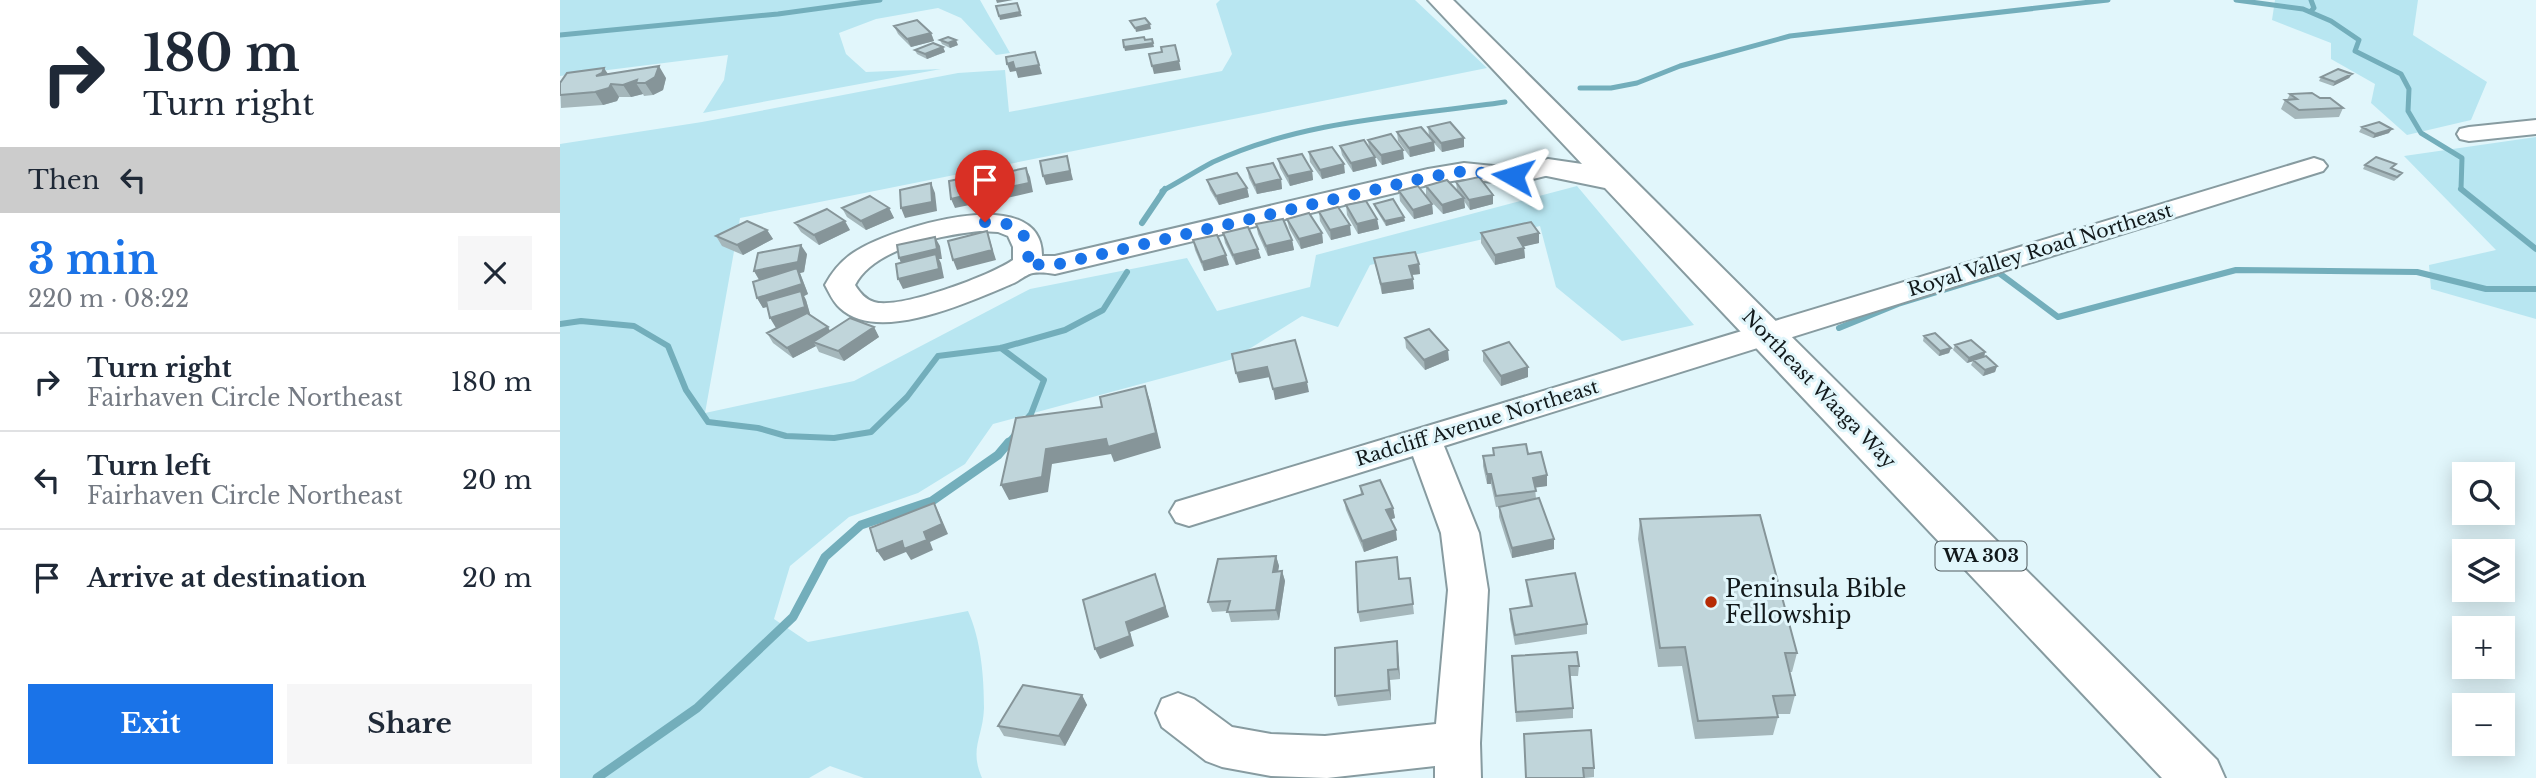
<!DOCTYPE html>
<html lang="en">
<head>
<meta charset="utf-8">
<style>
  body { margin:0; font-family:"Libre Baskerville",serif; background:#f6f6f7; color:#1f2937; height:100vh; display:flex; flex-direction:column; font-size:26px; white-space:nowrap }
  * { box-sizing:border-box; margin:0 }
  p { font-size:23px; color:#747a83 }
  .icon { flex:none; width:38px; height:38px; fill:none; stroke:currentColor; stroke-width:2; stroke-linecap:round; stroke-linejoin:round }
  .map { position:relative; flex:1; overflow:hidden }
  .sheet { display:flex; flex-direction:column; background:#fff; width:560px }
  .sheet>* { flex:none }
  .guide { background:#fff; color:#1f2937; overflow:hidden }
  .tools { position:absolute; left:1892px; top:462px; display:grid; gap:14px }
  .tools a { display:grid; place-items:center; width:63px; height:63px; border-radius:0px; background:#fff; box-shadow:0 4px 18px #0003; font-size:35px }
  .pin { position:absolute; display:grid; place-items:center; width:60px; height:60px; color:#fff; margin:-72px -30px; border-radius:50% 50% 50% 0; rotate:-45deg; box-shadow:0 0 7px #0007 }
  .pin .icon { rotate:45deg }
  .me { position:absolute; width:77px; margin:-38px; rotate:276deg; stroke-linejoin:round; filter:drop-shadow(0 0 5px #0008) }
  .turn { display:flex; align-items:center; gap:24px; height:147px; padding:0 28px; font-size:32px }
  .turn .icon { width:91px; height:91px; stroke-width:2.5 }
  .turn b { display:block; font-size:49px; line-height:60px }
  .then { display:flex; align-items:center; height:66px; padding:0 28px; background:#0003; gap:14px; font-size:26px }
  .round { display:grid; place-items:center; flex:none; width:74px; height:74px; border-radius:0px; background:#f6f6f7 }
  .head { display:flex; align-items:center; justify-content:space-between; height:119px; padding:0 28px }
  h1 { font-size:42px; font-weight:700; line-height:52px; color:#1a73e8 }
  .cta { display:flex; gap:14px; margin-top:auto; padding:14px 28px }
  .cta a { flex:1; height:80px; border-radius:0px; background:#1a73e8; color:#fff; font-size:28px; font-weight:700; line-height:80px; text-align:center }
  .cta a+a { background:#f6f6f7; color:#1f2937 }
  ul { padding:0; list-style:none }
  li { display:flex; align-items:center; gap:21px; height:98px; padding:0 28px; border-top:2px solid #e0e1e3 }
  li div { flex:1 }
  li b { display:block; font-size:26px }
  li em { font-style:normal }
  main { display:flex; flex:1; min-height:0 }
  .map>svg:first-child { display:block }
</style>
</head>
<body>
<main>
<section class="sheet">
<div class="guide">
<div class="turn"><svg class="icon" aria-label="right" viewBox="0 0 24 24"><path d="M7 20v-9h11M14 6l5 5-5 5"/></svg><div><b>180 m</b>Turn right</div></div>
<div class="then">Then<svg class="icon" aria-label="left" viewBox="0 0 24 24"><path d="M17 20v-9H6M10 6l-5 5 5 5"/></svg></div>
</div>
<div class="head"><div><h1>3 min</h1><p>220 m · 08:22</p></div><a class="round"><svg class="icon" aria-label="close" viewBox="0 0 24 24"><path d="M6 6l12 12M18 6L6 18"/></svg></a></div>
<ul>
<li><svg class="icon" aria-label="right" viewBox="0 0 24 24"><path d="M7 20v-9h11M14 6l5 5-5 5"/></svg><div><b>Turn right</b><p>Fairhaven Circle Northeast</p></div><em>180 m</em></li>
<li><svg class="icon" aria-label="left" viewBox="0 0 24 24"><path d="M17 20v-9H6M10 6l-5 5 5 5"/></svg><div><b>Turn left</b><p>Fairhaven Circle Northeast</p></div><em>20 m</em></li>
<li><svg class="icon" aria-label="arrive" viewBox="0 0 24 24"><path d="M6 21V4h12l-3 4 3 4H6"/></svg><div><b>Arrive at destination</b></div><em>20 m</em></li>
</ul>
<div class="cta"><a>Exit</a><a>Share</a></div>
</section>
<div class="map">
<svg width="1976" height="778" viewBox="0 0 1976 778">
  <rect width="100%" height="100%" fill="#e1f6fb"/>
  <path fill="#b8e6f1" d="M0,0H420L450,53L436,55L401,18L378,8L316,19L279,33L286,54L306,72L381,69L143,113L164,80L168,55L0,76Z
    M660,0H855L927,68L180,218L145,413L294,381L470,289L627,258L657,311L750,287L756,255L1017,186L1134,325L1062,341L996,287L980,226L810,265L778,327L742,316L673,359L433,424L405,464L358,493L289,517L230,566L214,619L248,642L408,611C421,640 424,677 424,708C423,738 409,748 422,778H304L270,766L249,778H0V144L142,122L398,73L445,70L449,112L662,71L672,54L656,4Z
    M1715,0H1858L1853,35L1927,82L1911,120L1847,135L1811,103L1815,84L1771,59V43L1712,20Z
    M1976,137V319L1871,289L1869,265L1936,250L1844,156Z"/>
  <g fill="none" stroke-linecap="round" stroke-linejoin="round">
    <path stroke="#73aebb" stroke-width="5" d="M1676,0L1743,9L1771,21L1799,40L1795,51L1841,74L1849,89L1848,111L1861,133L1902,158L1901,189L1904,191
      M1751,0L1754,8L1751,11
      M0,35L218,14L320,0
      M1020,88H1051L1077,83L1120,66L1230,36L1548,0
      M602,191C619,182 636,171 653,162C743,120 848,116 945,102"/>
    <path stroke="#73aebb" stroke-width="6" d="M1901,189L1976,249
      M582,223L605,189
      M0,324L21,321L74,326L108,346L126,390L148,422L198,428L226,436L274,438L311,432L347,397L378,356L441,348L505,330L543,310L567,272
      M1279,328L1338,304L1439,273L1498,317L1676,270L1857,272L1926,289H1976
      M441,348L484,380L471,414L464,422
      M447,444L457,432"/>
    <path stroke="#73aebb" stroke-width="9" d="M37,778L137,708L233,617L265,557L301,525L372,501L438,455L449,442"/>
    <g stroke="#879ba0" stroke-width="4">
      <path id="minor" d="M1976,120V134L1909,141L1900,139L1897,134L1900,129L1909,127Z
        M1754,158L1763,161L1767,166L1763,171L884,446L919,533L928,590L920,743L921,778H875V766L767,778L711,776L662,767L646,761L602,727L596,713L602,699L618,693L634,699L672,727L711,734L765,736L876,724L888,590L881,533L853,456L629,526L616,522L610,512L616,502Z
        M988,160L997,163L1001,168L997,173L953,184L904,179L868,185L495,274C489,273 480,272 473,273C467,274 460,280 454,283C413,300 319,345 280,308C273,302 269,292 265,285C272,272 281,261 293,253C327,229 483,179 482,256H495L868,169L904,163L953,168ZM420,231L438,232L448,236L453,247V260C432,275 339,310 314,302C305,299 300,293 295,285C314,248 382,235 420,231Z"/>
    </g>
    <g stroke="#879ba0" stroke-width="4">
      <path id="highway" d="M868,0H893L1657,760L1665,778H1602L1045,188L977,174L973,168L977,162L988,159L1022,164Z"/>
    </g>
    <use href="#minor" fill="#fff" fill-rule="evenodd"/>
    <use href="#highway" fill="#fff" fill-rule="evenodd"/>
  </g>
  <path fill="#a5b7bb" d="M334,26L371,33L374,41L351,47L338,34Z
    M380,40L398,45L390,48L382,44Z
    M383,47L385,52L367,59L357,54L355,50Z
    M48,74L106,78L103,90L93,95L84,96L83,94L71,97H59L57,101L43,105L1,108L0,83Z
    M1792,74L1789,78L1773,86L1759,81L1761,77Z
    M1730,94L1760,98L1783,108L1779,117L1735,119L1721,109L1725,100H1727Z
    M868,127L904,138V147L882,152L874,143L875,151L850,157L838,141L837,132L869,136Z
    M1802,127L1829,133L1813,138L1799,132Z
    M808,140L844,159L822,165L812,152L817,166L793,172L782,155L780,146L809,148Z
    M749,152L785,173L762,179L750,162Z
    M718,159L752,171L753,180L730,186L720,168Z
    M1805,165L1833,169L1842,173L1839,177L1834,181L1803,169Z
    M687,168L721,179L722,189L697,194L689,178Z
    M647,180L687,188L689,197L659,205L650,190Z
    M896,182L933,204L910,210L904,201L905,208L883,214L866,196V186L897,190Z
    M839,191L872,204L873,214L854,219L840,201Z
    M814,204L845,221L826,226L815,208Z
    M786,205L817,219L819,229L798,234L787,215Z
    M282,208H329L334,218L306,230L287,217Z
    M759,212L791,235L771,240L760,221Z
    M727,219L762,233L763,243L741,249L729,228Z
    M235,223L290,230L259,245L241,232Z
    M696,224L732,240L734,250L708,256L698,234Z
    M207,230L213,239L183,255L162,246L156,236Z
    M663,233L701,258L676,265L665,243Z
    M921,233H979V243L963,246L964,248L965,258L935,265L921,243Z
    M633,240L669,265L644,271L635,250Z
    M247,254L244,272L240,273L248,294L244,296L246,300L250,315L268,327L270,331L314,327L319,337L284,361L259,352L256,346L233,358L213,343L207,333L217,328L207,307L203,308L197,298L199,280L194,271Z
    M814,258L859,264L860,274L852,275L854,289L822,294Z
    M1364,336L1391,348L1389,353L1379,356L1363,341Z
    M845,338L889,360L865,370L846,348Z
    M1395,345L1425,352L1424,357L1437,366L1435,372L1423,376L1411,365L1413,361L1407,363L1393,350Z
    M923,351L968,377L941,386L923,361Z
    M933,448L968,454L987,475V486L975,487L976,499L994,549L952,558L939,517V507L944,506L936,507L931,484H927L923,466V456L933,455Z
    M800,486L833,508L835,518L831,519L837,540L804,552L786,510L784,500L801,495Z
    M1080,519L1237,653L1232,672H1229L1235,695L1230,714H1218V717L1213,735L1135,739L1122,666L1098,667L1078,539Z
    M716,556L719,566L718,571H722L725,581L719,620L671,622L668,611L652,612L648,602Z
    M850,578L854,614L800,622L798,612Z
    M966,580L1027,624V634L955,645L950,619V609L970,607L967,590Z
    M838,651L840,679L830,680L831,700L778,706L775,696Z
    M952,656L1019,666L1018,676H1010L1013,708V718L956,722Z
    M522,695L527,705L505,746L444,736L438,726Z
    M964,734L1034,768V777L1024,778Z"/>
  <path fill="#869599" d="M436,0H453L437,3Z
    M460,12L462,16L440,20L439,16Z
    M590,24L591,29L576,32L575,28Z
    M371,33L374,41L351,47L347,39Z
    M396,40L398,45L390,48L388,43Z
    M593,43L594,47L565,51L564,47Z
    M383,47L385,52L367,59L365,54Z
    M475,52L482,74L458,78L456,71L450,72L447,64Z
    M619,61L621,70L594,74L592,66Z
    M99,66L106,78L103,90L93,95L85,83Z
    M44,68L52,80L36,76Z
    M1792,74L1789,78L1773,86L1775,82Z
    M77,80L76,83L83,94L71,97L63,85Z
    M51,84L59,97L57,101L43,105L35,92Z
    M1832,129L1829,133L1813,138L1815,134Z
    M904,138V147L882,152L881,143Z
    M874,142L875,151L850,157L849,148Z
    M843,150L844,159L822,165L821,155Z
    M507,156L513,180L486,185L483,176Z
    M815,157L817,166L793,172L791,163Z
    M784,164L785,173L762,179L760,170Z
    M466,168L470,177L473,192L438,200L435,190Z
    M752,171L753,180L730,186L728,176Z
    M418,175L422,184L424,202L395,208L391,199Z
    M721,179L722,189L697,194L695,185Z
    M371,183L375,193L377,211L345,218L341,208Z
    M687,188L689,197L659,205L656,196Z
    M933,195V204L910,210L909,200Z
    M904,198L905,208L883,214L882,205Z
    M872,204L873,214L854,219L853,210Z
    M329,208L334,218L306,230L301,221Z
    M844,217L845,221L826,226L825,221Z
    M817,219L819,229L798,234L797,224Z
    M285,221L290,230L259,245L254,235Z
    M790,225L791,235L771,240L770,230Z
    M207,230L213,239L183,255L177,245Z
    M427,231L436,260L397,270L393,260Z
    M762,233L763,243L741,249L739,239Z
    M979,233V243L958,248V238Z
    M375,237L380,246L382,259H379L381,263L384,278L343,289L338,279L343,268L339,258Z
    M732,240L734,250L708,256L706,246Z
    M241,245L247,254L244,272L240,273L248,294L244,296L246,300L251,317L216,328L210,318L242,296L203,308L197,298L200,281L194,271Z
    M964,248L965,258L935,265V255Z
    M698,249L701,258L676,265L673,255Z
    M666,255L669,265L644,271L642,262Z
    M859,264L860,274L850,275L849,266Z
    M853,279L854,289L822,294L821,284Z
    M268,327L273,337L253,342L256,346L233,358L227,348Z
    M314,327L319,337L284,361L278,351Z
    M1391,348L1389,353L1379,356L1380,351Z
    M888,350L889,360L865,370L864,360Z
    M1425,352L1424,358L1407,363L1409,358Z
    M1437,366L1435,372L1423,376L1425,370Z
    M707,367L710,377L679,383L676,373Z
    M968,367V377L941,386V376Z
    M747,382L749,392L715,400L713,389Z
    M585,386L590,401L601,448L554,462L551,454L492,464L488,492L449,500L441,485L486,449Z
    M927,474H931V484H927Z
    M987,475V486L973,488V478Z
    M374,503L379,513L388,534L370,542L373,550L351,560L346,552L324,561L317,551L364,532Z
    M833,508L835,518L828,520L826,510Z
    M836,530L837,540L804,552L802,541Z
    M994,539V549L952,558V548Z
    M716,556L719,566L716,582L713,572Z
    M722,571L725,581L719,620L716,610Z
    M595,574L609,617L570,632L574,646L540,659L535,649L566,622Z
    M837,641L838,651L840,679L838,669Z
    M828,670L830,680L831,700L829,690Z
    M522,695L527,705L505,746L499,736Z"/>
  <path fill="#c0d5da" stroke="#869599" stroke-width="2" d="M457,3L460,12L439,16L436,6Z
    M585,18L590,24L575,28L570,21Z
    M357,20L371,33L347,39L334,26Z
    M388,37L396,40L388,43L380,40Z
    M584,37L585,40L592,39L593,43L564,47L563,40Z
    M373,43L383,47L365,54L355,50Z
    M615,45L619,61L592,66L589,54L602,52L601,47Z
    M475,52L479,65L455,69L453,62L447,64L446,57Z
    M99,66L95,77L85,83H76L77,80L63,85L51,84L49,88L35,92L0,95V83L7,73L44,68L42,73L36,76Z
    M1778,69L1792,74L1775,82L1761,77Z
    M1752,93L1760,98H1770L1783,108L1739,110L1725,100L1737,99L1730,94Z
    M890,122L904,138L881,143L868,127Z
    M1819,122L1832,129L1815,134L1802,127Z
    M861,127L874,142L849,148L837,132Z
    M831,134L843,150L821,155L808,140Z
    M804,140L815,157L791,163L780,146Z
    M772,147L784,164L760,170L749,152Z
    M742,154L752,171L728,176L718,159Z
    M507,156L510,171L483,176L480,161Z
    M1816,157L1836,164L1831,168L1842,173L1837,177L1805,165Z
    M713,163L721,179L695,185L687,168Z
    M466,168L469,183L435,190L432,175Z
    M677,173L687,188L656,196L647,180Z
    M418,175L420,192L391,199L389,181Z
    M919,177L933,195L909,200L896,182Z
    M887,180L904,198L882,205L866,186Z
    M371,183L372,202L341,208L340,190Z
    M858,186L872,204L853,210L839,191Z
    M310,196L329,208L301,221L282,208Z
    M833,199L844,217L825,221L814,204Z
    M806,201L817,219L797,224L786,205Z
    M778,207L790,225L770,230L759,212Z
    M267,209L285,221L254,235L235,223Z
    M749,213L762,233L739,239L727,219Z
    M723,219L732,240L706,246L696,224Z
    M187,221L207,230L177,245L156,236Z
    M971,222L979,233L958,238L964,248L935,255L921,233Z
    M688,227L698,249L673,255L663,233Z
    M427,231L432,250L393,260L388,241Z
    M657,235L666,255L642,262L633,240Z
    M375,237L377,249L339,258L337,245Z
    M241,245L238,262L194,271L198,253Z
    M855,252L859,264L849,266L853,279L821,284L814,258Z
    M376,254L379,269L338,279L336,264Z
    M237,268L242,284L197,298L193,282Z
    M241,291L245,307L210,318L206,301Z
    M247,313L268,327L227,348L207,333Z
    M290,318L314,327L278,351L253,342Z
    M869,329L888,350L864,360L845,338Z
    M1375,333L1391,348L1380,351L1364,336Z
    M735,340L747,382L713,389L707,367L676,373L672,354Z
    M1411,340L1425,352L1409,358L1395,345Z
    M949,342L968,367L941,376L923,351Z
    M1426,356L1437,366L1425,370L1413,360Z
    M585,386L596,433L548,447L546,439L486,449L482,477L441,485L456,418L542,407L540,397Z
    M966,444L968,454L981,452L987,475L973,478L976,491L936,496L931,474H927L923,456L934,455L933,448Z
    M820,480L833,508L826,510L836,530L802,541L784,500L803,494L800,486Z
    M979,498L994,539L952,548L939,507Z
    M374,503L382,524L364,532L367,540L344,549L342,541L317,551L310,528Z
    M1200,515L1237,653H1225L1235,695L1213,696L1218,717L1138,721L1125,647L1100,648L1080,519Z
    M716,556L713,572L722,571L716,610L667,612L670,601L648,602L658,559Z
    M837,557L839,579L850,578L853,604L798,612L796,562Z
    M1015,573L1027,624L955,635L950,609L972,606L966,580Z
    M595,574L605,607L566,622L570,636L535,649L523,600Z
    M837,641L838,669L828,670L829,690L775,696V648Z
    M1017,652L1019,666H1009L1013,708L956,712L952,656Z
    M463,685L522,695L499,736L438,726Z
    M1031,730L1034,768H1023L1024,778H966L964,734Z"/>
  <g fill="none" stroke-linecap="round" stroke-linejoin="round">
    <path stroke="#1a73e8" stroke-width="12" stroke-dasharray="0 21.6" d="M425,222C447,222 464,225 468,248C469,255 469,258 465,264L495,265L868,177L904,171L953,176"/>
  </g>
  <circle fill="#b62b05" stroke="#e1f6fb" stroke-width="2.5" cx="1151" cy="602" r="7"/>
  <g text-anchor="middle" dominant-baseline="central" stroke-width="6" stroke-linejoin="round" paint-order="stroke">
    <rect fill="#e1f6fb" stroke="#505b5e" stroke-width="2" x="1375.5" y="541.5" width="91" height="29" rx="5"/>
    <g font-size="18" font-weight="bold" fill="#12191b">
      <text x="1421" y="556">WA 303</text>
    </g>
    <g font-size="19" fill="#12191b" stroke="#e1f6fb">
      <text transform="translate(1480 250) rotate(-17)">Royal Valley Road Northeast</text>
      <text transform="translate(1259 389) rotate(46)">Northeast Waaga Way</text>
      <text transform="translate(917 423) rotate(-17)">Radcliff Avenue Northeast</text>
    </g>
    <g font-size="23" fill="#12191b" stroke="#e1f6fb" text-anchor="start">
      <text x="1165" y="589">Peninsula Bible<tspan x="1165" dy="26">Fellowship</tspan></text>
    </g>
  </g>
</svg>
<div class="tools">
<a><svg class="icon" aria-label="search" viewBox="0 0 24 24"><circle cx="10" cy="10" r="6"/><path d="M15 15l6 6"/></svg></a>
<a><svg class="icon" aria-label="layers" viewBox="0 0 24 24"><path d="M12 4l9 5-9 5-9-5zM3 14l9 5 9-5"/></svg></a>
<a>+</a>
<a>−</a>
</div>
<div class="pin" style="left:425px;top:222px;background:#d93025"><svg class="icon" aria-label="arrive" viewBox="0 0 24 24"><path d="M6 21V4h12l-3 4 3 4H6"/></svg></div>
<svg class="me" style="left:953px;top:176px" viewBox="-20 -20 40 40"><path d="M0-17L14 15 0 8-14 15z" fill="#1a73e8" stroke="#fff" stroke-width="4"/></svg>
</div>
</main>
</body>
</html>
